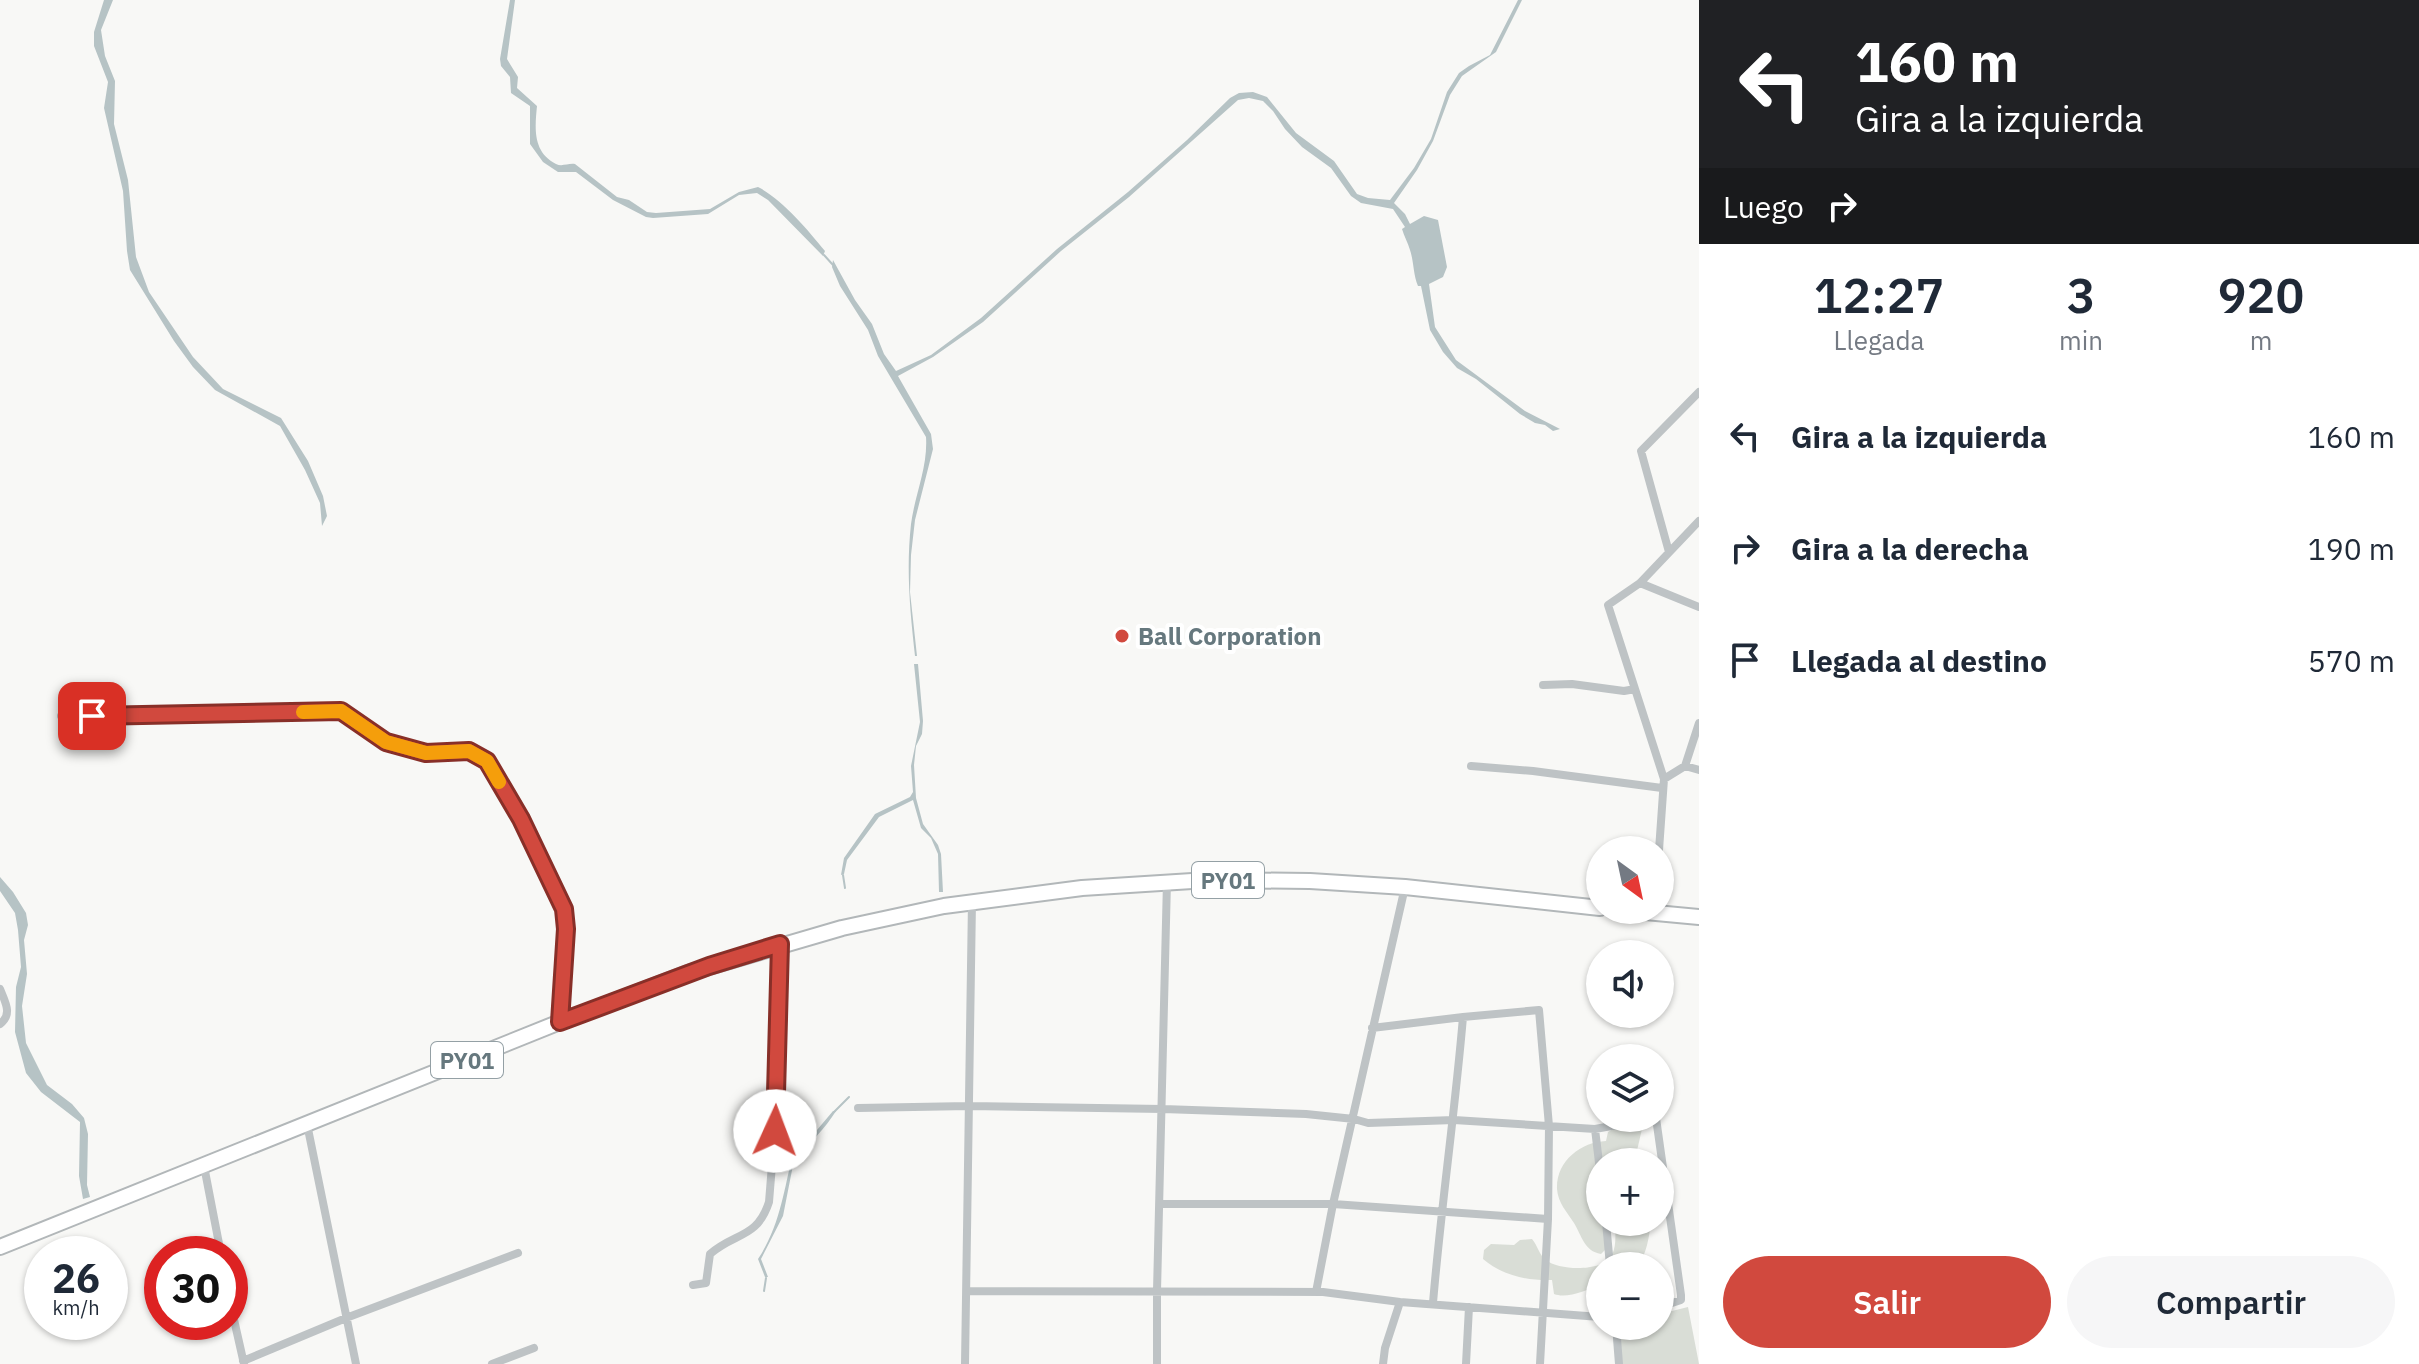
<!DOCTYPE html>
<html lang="es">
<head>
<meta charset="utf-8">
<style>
  body { margin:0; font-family:"IBM Plex Sans",sans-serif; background:#f6f6f7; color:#1f2937; height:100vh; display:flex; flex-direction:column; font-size:30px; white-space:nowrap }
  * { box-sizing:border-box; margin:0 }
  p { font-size:26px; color:#747a83 }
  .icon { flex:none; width:44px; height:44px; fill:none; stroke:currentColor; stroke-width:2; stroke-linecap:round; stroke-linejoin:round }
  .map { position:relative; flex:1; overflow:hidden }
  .side { display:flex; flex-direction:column; background:#fff; width:720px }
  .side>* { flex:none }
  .hud { background:#202124; color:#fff; overflow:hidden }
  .needle { width:52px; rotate:147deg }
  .fabs { position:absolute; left:1586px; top:836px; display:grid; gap:16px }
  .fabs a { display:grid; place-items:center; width:88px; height:88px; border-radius:50%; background:#fff; box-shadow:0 2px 6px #0004; font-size:40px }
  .speed { position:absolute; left:24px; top:1236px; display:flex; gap:16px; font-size:40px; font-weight:700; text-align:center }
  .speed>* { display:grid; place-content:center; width:104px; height:104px; border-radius:50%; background:#fff; box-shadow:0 2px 6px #0004; line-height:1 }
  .speed small { font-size:20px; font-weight:400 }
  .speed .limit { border:12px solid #d22; background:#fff; color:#111 }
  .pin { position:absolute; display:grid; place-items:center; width:68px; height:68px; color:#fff; margin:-34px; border-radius:16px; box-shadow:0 4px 12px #0006 }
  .me { position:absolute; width:88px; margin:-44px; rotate:2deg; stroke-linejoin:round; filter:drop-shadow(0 0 6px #0008) }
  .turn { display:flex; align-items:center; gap:28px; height:168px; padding:0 24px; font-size:36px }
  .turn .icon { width:104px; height:104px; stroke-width:2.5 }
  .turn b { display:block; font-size:56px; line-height:68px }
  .then { display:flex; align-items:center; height:76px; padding:0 24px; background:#0003; gap:16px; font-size:30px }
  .eta { display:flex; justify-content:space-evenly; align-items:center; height:136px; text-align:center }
  .eta b { font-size:48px; font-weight:600; line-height:56px }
  .button { display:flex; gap:16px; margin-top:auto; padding:16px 24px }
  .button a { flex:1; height:92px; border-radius:48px; background:#d1493e; color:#fff; font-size:32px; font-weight:600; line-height:92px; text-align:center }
  .button a+a { background:#f6f6f7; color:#1f2937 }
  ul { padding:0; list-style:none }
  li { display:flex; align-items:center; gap:24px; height:112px; padding:0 24px }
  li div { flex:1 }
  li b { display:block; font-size:30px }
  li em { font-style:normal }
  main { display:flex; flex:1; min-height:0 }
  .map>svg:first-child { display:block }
</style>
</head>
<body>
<main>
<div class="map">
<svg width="1699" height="1364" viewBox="0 0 1699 1364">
  <rect width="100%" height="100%" fill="#f8f8f6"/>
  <path fill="#d9ddd6" d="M1628,1120L1642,1129L1636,1155L1641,1162H1600V1222H1607V1248L1601,1254C1584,1251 1582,1236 1574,1223C1567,1212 1558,1203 1557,1189C1556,1161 1581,1142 1606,1141L1608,1132Z
    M1615,1222H1651C1649,1237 1647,1253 1638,1266H1600V1285C1587,1290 1567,1299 1554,1294L1552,1280C1527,1281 1501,1275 1483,1259L1484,1250L1491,1244L1514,1245L1520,1240L1532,1239C1538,1246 1539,1255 1546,1260C1559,1271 1604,1272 1612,1255C1617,1245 1615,1232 1615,1222Z
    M1688,1307L1699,1364H1622L1619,1326H1660V1314Z"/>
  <path fill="#b6c3c5" d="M104,0H113L101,30L105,56L115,81L114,124L128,180L136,257L149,292L193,357L223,389L281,418L308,461L323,496L327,516L322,526L320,503L305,470L280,426L215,390L193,367L174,341L130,270L127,251L123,191L104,108L108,82L94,46V32Z
    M510,0H515L507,59L518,77L517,88L537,106C535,127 532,152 556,164C562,167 568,163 575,164L617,197L629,200L647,212L656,213L710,209L739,192L758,187C782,199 808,230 825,251L823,256L768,200L757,193L739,195L708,214L653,218L646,217L613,200L576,172H558L543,162L530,144V106L511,93L510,77L501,66L500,59Z
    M1518,0H1522L1496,52L1462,76L1450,95L1433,141L1417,170L1394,203L1405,214L1410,224L1424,216L1438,220L1447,267L1443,277L1429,284L1435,327L1456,360L1525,411L1560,429L1553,431L1545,425L1535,423L1520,414L1476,379L1457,368L1443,352L1430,330L1421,286H1418C1413,274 1414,262 1410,250C1408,243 1404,236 1402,229L1405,227L1393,209L1361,203L1351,196L1331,168L1302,147L1285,129L1273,111L1263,101L1249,98L1238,100L1129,197L1061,251L983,322L933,357L898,376L931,434L933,449L915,520L911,555L910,592L917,656H915C910,611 906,569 911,524C915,494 928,467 926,437L878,356L868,330L840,286L832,267L833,260L855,300L872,324L884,354L896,371L931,355L981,318L1057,249L1128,192L1187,140L1230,98L1239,93L1253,92L1267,97L1296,133L1334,161L1357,194L1368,198L1390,200L1414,168L1431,139L1447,92L1459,73L1469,66L1490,55Z
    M914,664H918L923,721L922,734L916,746L914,765L916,798L923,824L938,845L941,854L943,892H939L938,854L931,838L921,828L913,800L879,817L847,860L844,874L841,875L844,858L875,814L910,797L913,792L911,766L920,722Z
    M0,877L13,892L26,913L28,925L24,940L27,974L22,1006L26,1043L47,1085L72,1104L84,1118L88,1134L87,1185L90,1197L83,1199L79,1176L80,1122L41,1092L26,1073L15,1032L16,987L21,967L18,930L15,913L0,891Z
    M833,1111H836C826,1127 810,1145 795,1155L783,1216L761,1259L768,1277H765L758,1259C780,1226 784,1190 793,1153L801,1149Z"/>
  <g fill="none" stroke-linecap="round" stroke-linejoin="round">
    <path stroke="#b6c3c5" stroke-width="2" d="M824,255L833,265
      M843,875L845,888
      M834,1112L849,1097
      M764,1291L766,1278"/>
    <g stroke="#b2b7b9" stroke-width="18">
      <path id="trunk" d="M1624,910L1699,917
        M0,1247L560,1022L688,973L842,928L944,906L1082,888L1208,880L1310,881L1405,887L1600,908"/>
    </g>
    <path stroke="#bec3c5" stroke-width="8" d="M1669,552L1641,451L1699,392
      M1640,583L1699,607
      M1543,685L1572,684L1624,691L1635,689
      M61,716L341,711L386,742L426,753L469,751L487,761L521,819L564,909L566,929L560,1022
      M1471,766L1533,771L1662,788
      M1685,766L1699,723
      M1664,779L1608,605L1640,583L1699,521
      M1659,850L1664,779L1685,766L1699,770
      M0,989C5,1002 13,1014 0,1024
      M1372,1028L1463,1017L1539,1010L1549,1126L1548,1219L1540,1364
      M1645,1055L1646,1058
      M858,1108L969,1106L1163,1109L1306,1114L1354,1119L1368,1123L1454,1120L1595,1129L1655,1118
      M1656,1118L1681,1295V1300L1660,1307
      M307,1124L356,1364
      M1595,1129L1600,1171
      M204,1166L221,1254
      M1160,1204H1333L1548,1219
      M1606,1222L1610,1266
      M693,1285L706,1283L710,1254C735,1232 757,1239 769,1202L777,1103L780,945
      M967,1291L1323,1292L1400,1302L1600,1317
      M1316,1292L1333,1204L1405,887
      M230,1302L244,1364
      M1433,1303C1441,1207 1455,1112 1463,1017
      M1616,1326L1619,1364
      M243,1361L346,1318L518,1253
      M492,1364L534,1348
      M965,1364L972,901
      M1157,1364V1291L1167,881
      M1383,1364L1385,1348L1400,1302
      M1466,1364L1469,1307"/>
    <use href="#trunk" stroke="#fff" stroke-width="14"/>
  </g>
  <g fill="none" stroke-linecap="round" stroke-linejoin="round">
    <g stroke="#882f28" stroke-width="20">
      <path id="route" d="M92,716L341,711L386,742L426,753L469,751L487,761L521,819L564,909L566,929L560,1022L709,966L780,944L775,1131"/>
    </g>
    <use href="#route" stroke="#d1493e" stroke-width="14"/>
    <path stroke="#f59e0b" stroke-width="14" d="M303,712L341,711L386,742L426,753L469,751L487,761L499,782"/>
  </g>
  <circle fill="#d1493e" stroke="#fff" stroke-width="3" cx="1122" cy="636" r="8"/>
  <g text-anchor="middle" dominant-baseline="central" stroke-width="8" stroke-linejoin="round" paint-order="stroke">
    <g fill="#fff" stroke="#94a0a5" stroke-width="2">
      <rect x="1192" y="862" width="72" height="36" rx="6"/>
      <rect x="431" y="1042" width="72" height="36" rx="6"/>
    </g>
    <g font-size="22" font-weight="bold" fill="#66787e">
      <text x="1228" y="880">PY01</text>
      <text x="467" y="1060">PY01</text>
    </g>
    <g font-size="24" font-weight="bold" fill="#66787e" stroke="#fff" text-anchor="start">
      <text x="1138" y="636">Ball Corporation</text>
    </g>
  </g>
</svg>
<div class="fabs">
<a><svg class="needle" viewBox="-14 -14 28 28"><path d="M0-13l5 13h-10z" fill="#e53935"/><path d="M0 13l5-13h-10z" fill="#747a83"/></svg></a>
<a><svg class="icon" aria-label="sound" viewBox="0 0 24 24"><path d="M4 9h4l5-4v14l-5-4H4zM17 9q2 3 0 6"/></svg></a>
<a><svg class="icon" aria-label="layers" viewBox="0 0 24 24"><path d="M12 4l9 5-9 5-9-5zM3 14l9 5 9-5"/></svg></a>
<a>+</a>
<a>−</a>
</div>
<div class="speed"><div>26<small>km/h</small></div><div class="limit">30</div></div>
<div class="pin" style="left:92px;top:716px;background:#d93025"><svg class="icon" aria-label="arrive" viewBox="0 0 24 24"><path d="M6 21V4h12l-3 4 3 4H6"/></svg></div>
<svg class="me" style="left:775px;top:1131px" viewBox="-20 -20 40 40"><circle r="19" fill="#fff"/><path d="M0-13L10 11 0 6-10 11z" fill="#d1493e"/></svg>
</div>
<section class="side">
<div class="hud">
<div class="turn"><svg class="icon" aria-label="left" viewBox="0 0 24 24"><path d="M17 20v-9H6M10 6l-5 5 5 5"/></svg><div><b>160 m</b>Gira a la izquierda</div></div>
<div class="then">Luego<svg class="icon" aria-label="right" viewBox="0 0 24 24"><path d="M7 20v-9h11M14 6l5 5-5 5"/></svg></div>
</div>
<div class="eta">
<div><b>12:27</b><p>Llegada</p></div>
<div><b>3</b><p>min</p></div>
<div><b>920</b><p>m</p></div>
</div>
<ul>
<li><svg class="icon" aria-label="left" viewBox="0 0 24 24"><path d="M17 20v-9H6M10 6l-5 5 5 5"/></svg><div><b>Gira a la izquierda</b></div><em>160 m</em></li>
<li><svg class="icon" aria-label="right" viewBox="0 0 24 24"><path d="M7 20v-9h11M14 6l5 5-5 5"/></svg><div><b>Gira a la derecha</b></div><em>190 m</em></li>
<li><svg class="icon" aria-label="arrive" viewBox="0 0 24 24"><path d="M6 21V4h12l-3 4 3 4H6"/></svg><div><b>Llegada al destino</b></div><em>570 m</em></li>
</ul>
<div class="button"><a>Salir</a><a>Compartir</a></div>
</section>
</main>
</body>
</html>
